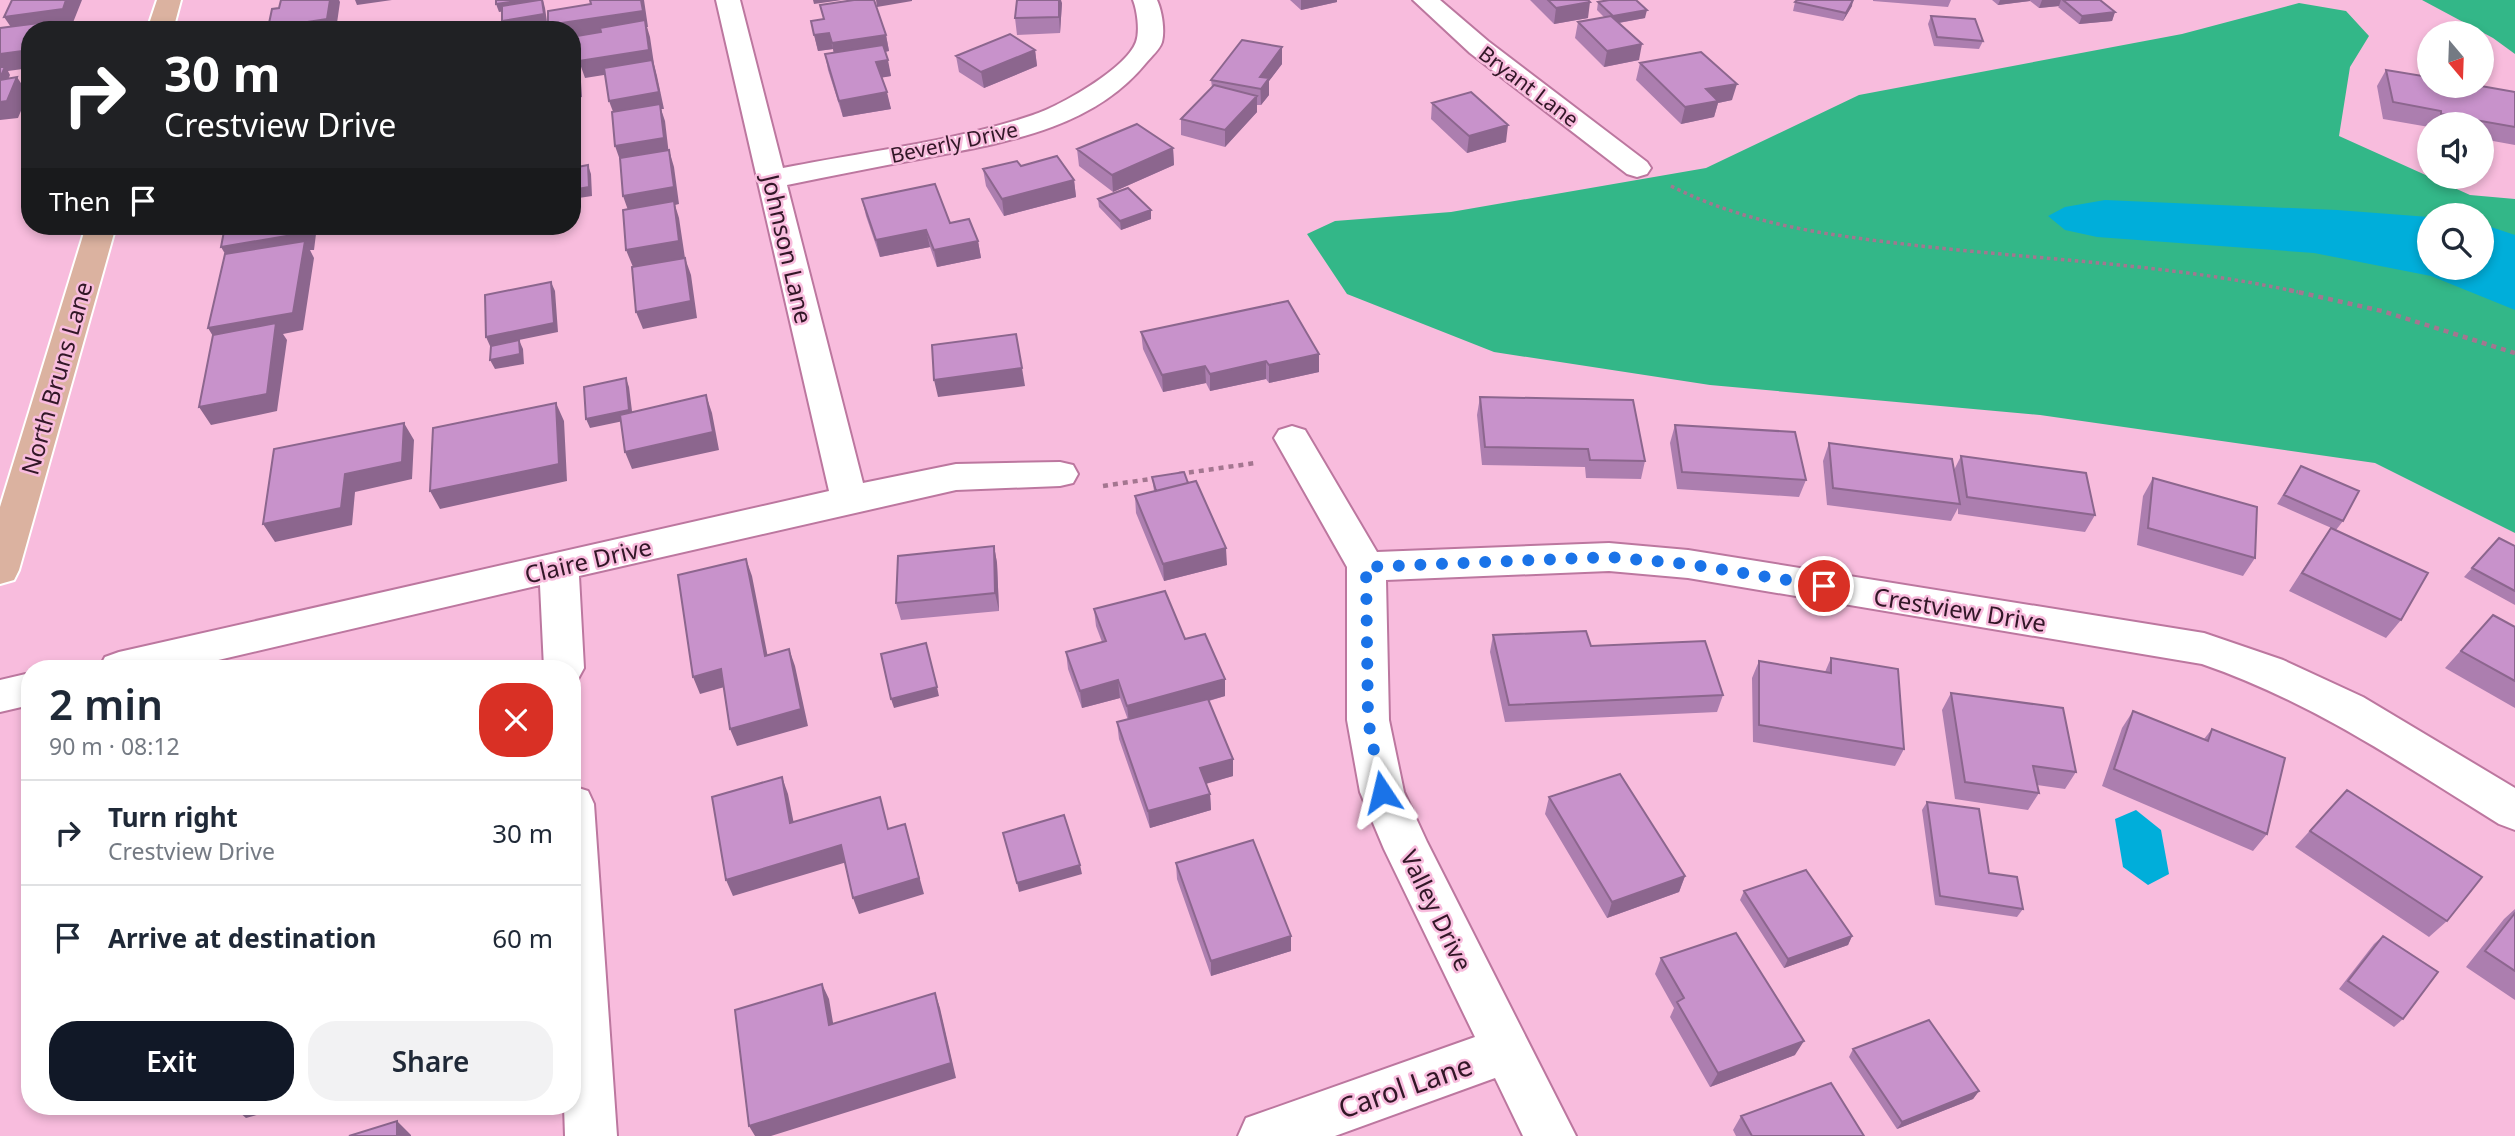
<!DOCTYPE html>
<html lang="en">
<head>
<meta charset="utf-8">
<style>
  body { margin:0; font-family:"Noto Sans",sans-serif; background:#f2f2f3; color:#1f2937; height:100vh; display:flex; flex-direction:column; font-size:26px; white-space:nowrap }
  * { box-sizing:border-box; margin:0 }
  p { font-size:23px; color:#747a83 }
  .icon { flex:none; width:38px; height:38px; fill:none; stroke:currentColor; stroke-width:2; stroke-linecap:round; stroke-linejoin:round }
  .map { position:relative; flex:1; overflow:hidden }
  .side { position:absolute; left:21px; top:660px; width:560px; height:455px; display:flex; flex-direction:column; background:#fff; border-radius:28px; box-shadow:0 4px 10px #0003 }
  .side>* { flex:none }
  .hud { position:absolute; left:21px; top:21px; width:560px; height:214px; border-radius:28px; box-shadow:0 4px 10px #0003; background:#202124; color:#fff; overflow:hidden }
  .needle { width:46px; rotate:161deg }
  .tools { position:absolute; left:2417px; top:21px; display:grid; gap:14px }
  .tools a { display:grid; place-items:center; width:77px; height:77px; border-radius:50%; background:#fff; box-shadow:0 4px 10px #0003; font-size:35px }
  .pin { position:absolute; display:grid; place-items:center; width:60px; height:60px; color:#fff; margin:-30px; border:4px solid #fff; border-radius:50%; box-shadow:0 2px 7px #0007 }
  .me { position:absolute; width:77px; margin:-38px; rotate:350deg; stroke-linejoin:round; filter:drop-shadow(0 0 5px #0008) }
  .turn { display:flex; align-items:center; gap:24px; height:147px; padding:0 28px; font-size:32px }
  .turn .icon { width:91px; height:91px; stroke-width:2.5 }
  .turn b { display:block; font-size:49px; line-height:60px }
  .then { display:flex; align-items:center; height:66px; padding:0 28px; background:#0003; gap:14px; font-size:26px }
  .round { display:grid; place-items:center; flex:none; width:74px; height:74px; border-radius:28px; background:#f2f2f3 }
  .summary { display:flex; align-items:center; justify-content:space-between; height:119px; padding:0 28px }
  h1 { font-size:42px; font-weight:600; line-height:52px }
  .primary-button { display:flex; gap:14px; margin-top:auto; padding:14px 28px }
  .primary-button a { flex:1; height:80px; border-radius:28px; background:#111827; color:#fff; font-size:28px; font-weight:600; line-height:80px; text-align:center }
  .primary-button a+a { background:#f2f2f3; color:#1f2937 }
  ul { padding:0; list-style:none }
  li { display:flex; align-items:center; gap:21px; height:105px; padding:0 28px; border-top:2px solid #e0e1e3 }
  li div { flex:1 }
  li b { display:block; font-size:26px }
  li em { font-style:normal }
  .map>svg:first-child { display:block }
</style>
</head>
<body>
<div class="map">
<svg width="2515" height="1136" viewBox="0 0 2515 1136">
  <rect width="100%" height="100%" fill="#f8bcdd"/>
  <path fill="#33b788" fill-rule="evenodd" d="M2422,0H2515V54L2493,38Z
    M2299,3L2346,11L2369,36L2350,67L2339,136L2470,195L2515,199V533L2375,463L2040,415L1710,385L1494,352L1347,294L1307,234L1335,221L1451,212L1706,168L1859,95L2182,34ZM2429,215H2482V268H2429Z"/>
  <path fill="#00aeda" d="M2105,200L2337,210L2429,217V268H2482V224L2515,235V310L2431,276L2314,253L2097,237L2065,230L2048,216L2065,207Z
    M2136,810L2161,830L2169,874L2148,885L2123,867L2115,819Z"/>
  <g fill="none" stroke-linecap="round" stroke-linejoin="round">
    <g stroke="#bc779f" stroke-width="4">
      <path id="minor" d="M716,0H740L783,168C864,152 956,141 1033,115C1060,106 1126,69 1136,42C1140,31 1137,10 1133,0H1157C1162,11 1165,30 1162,42C1160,49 1151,57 1146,63C1091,131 999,143 919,159C875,167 831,176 787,185L863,483L956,464L1060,462L1073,465L1078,474L1073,483L1060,486L956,490L579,576L584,668L578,679L572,681V668H544L540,585L184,668H99L105,657L119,652L829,491Z
        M1413,0H1440L1488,41L1647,162L1651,168L1647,174L1637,177L1627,174L1470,53Z
        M1292,426L1305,430L1377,552L1609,543L1688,550L2204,633L2283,660L2363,697L2515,788V830L2499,824C2401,763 2312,702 2202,664L1688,578L1609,571L1386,580L1389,720L1404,792L1427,842L1576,1136H1523L1495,1078L1335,1136H1238L1246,1118L1475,1037L1384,849L1360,792L1347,720V567L1274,438L1279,430Z
        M30,673V705L0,712V680Z
        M572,786L588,791L594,804L617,1136H565L564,1106H572Z"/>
    </g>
    <g stroke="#fff" stroke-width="4">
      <path id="major" d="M157,0H181L173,30H147Z
        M86,226H116L19,570L14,580L0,584V507Z"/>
    </g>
    <path stroke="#a47690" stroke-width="3.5" stroke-dasharray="3.5 3.5" stroke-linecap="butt" d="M1671,186C1748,225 1828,235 1912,245C2041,260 2171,264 2298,292"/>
    <path stroke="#a47690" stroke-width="4.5" stroke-dasharray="5 5" stroke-linecap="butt" d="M2289,290L2382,311L2515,353
      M1179,474L1255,463
      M1103,486L1157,478"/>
    <use href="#minor" fill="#fff" fill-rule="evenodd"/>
    <use href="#major" fill="#dbb2a0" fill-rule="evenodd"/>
  </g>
  <path fill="#ac7eaf" d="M1290,0H1337V2L1301,10Z
    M1530,0H1588V18L1554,24Z
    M1873,0H1951L1948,7L1873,1Z
    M1992,0H2100L2115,12L2112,21L2079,24L2058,7L2059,6L2039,8L2030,1L1998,5Z
    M1598,2L1645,18L1619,23L1639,60L1604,67L1575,38L1578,22L1604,17L1597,10Z
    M1795,2L1852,6L1843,21L1793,11Z
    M1062,3L1060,33L1017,35L1015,18Z
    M820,5L886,35L889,51L885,52L891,76L882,77L891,109L843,117L828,70L825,54L834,53L833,49L818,51L811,21L824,19Z
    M1931,16L1983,41L1979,49L1934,46L1928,24Z
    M1282,47V64L1269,81V95L1261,105H1257V112L1225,147L1181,135V119L1212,87L1211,80Z
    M1035,50L1037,66L984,88L959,72L956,56Z
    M1640,63L1732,100L1718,103L1714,117L1681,124L1636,80Z
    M2386,70L2515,92V145L2482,139V124H2429V127L2383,119L2377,86Z
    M1432,103L1506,142L1467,153L1431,119Z
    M1173,148L1174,165L1113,192L1079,166L1077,149Z
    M1021,166L1074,180L1076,197L1004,216L986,186L983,169Z
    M862,199L950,223L978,241L981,258L937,267L930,247L880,257L866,216Z
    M1098,199L1151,219L1121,230L1099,207Z
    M1141,332L1319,354V372L1269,383L1266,379L1210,391L1206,383L1163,392L1143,349Z
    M1480,397L1645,461L1641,479L1586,478L1585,467L1482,465L1477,415Z
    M1675,425L1806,480L1799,497L1677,489L1670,443Z
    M1829,443L1954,470L1961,456L2095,515L2085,532L1958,514V508L1951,521L1827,505L1823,461Z
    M2301,466L2343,521L2336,530L2277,504Z
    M1152,477L1188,483L1227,565L1164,581L1136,513L1135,496L1154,491Z
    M2153,478L2255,558L2243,576L2137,545L2143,496Z
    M2331,528L2401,620L2386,638L2289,591L2318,546Z
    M2499,538L2515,546V605L2464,577Z
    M994,546L997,563L999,611L901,620L896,603Z
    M1094,609L1185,639L1225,696L1209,701L1233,776L1206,784L1210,794L1211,810L1150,828L1119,739L1117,722L1128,720L1120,698L1082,708L1068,669L1066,652L1102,642L1096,626Z
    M2493,615L2515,627V708L2445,668Z
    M1493,635L1591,646L1723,695L1717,712L1505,722L1490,652Z
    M1831,658L1904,749L1895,766L1753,742L1752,678L1759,661L1825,672Z
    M1951,693L2076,772L2065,789L2037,785L2039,793L2028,810L1955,799L1942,710Z
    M2133,711L2204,739L2212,729L2267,834L2253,851L2102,786L2122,728Z
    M2347,790L2447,921L2429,937L2295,847Z
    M1549,797L1685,876L1679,892L1607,918L1545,814Z
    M1927,802L1989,873L2023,909L2017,917L1935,905L1922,810Z
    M1176,863L1291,936V951L1211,976L1177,879Z
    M1744,891L1852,936L1848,945L1784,968L1740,900Z
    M2515,909V1000L2466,967L2504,919Z
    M2383,936L2403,1019L2394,1027L2339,989L2374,944Z
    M1661,958L1795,1055L1710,1087L1670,1017L1674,1008L1655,974Z
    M1853,1049L1979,1091L1973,1099L1897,1129L1849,1057Z
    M1741,1116L1864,1136H1736L1733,1130Z"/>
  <path fill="#8c668e" d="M66,0H82L72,25L59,27L60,30L15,33L4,17Z
    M330,0H339L340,2L336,30H269L268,28Z
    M355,0H392L357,5Z
    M525,0H536V7L499,12L496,4Z
    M543,0L545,8L547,22L506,29L502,21Z
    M641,0H644L648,27H647L650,37L654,64L657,76L664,109H661L665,121L669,155L621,163L615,146V117L609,101L654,67L585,78L579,61L646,27L576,38L578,56L572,57V30H550L548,25Z
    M813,0H842L814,4Z
    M876,0H912V1L877,7Z
    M1059,0H1061L1062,3L1060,33L1059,17Z
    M1301,0H1337V2L1301,10Z
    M1853,0L1852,6L1843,21L1846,13Z
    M2000,0H2030V1L1998,5Z
    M2042,0H2061L2059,6L2039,8Z
    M1590,2L1588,18L1554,24L1556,8Z
    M1647,10L1645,18L1612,24L1613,16Z
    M2115,12L2112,21L2079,24L2082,16Z
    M829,33L833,49L818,51L814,35Z
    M886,35L889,51L835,60L832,43Z
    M1642,44L1639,60L1604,67L1607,51Z
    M1282,47V64L1269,81V95L1261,105L1260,77Z
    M30,50V68L8,71L10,75L1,97H0V54Z
    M1035,50L1037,66L984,88L981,72Z
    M888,60L891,76L880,78L876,62Z
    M578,73L581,82L582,97L572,99V90Z
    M17,77L28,94L18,118L0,120V102Z
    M1737,84L1732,100L1718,103L1714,117L1681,124L1685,107L1706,89Z
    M887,92L891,109L843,117L839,101Z
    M1257,96V112L1225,147V130Z
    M1508,125L1506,142L1467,153L1469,136Z
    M1173,148L1174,165L1113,192L1112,175Z
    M669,150L674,167L679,204L675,205L679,218L685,258L633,267L626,250L629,213L623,196Z
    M588,165L591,174L592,196L572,199V190Z
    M1074,180L1076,197L1004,216L1002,199Z
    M1151,210V219L1121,230L1120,221Z
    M305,226H317L314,250H310L314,258L303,330L283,334L287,340L277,411L211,425L199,407L219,346L208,328L231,264L221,247Z
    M926,230L930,247L880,257L876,240Z
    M978,241L981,258L937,267L934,250Z
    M685,258L691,275L697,318L643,329L636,312Z
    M551,282L555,291L558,332L490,346L486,337Z
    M519,340L523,349L524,364L495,369L490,360Z
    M1319,354V372L1269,383V365Z
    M1266,361V379L1210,391V374Z
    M1205,366L1206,383L1163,392L1162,375Z
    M1022,368L1025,386L938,397L934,380Z
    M626,378L629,387L633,419L590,428L586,419Z
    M706,395L712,413L719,450L632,469L625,452Z
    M556,403L564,421L567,481L440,509L430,491Z
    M404,423L414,440L412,479L355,492L352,525L275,542L263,524L345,474Z
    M994,546L997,563L999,611L995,593Z
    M1226,548L1227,565L1164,581L1163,564Z
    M746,559L752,576L771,673L765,656Z
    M789,649L795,666L808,726L737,746L730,729Z
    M721,669L728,686L700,694L693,677Z
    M1225,679V696L1129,723L1127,706Z
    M1118,680L1120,698L1082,708L1080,691Z
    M937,687L939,696L894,708L891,699Z
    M1233,759V776L1201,785L1200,768Z
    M782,777L788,794L797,839L790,823Z
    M1210,794L1211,810L1150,828L1148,811Z
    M905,824L924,894L859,914L853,898Z
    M841,845L847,862L733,896L726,880Z
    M1080,865L1082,874L1019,892L1017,883Z
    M1685,876L1679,892L1607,918L1612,902Z
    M1291,936V951L1211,976V961Z
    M1852,936L1848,945L1784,968L1788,959Z
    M822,984L829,999L836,1040L829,1025Z
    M935,993L940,1008L956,1078L771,1136H755L749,1126Z
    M1804,1041L1795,1055L1710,1087L1718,1073Z
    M1979,1091L1973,1099L1897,1129L1902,1122Z
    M232,1106H288L246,1118Z
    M397,1121L411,1135V1136H397Z"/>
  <path fill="#c892cb" stroke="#8c668e" stroke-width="2" d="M12,0H66L63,9L4,17Z
    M281,0H330L327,19L268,28L272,9L279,8Z
    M496,0H525L496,4Z
    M539,0H542L544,14L502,21V6Z
    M590,0H641L643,11L548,25V11L591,4Z
    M854,0H874L886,35L832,43L829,33L814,35L811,21L824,19L820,5Z
    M1017,0H1059V17L1015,18Z
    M1548,0H1588L1590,2L1556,8Z
    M1609,0H1636L1647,10L1613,16L1598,2Z
    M1797,0H1853L1846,13L1795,2Z
    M2063,0H2100L2115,12L2082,16Z
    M1611,16L1642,44L1607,51L1578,22Z
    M1931,16L1975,19L1983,41L1937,37Z
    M645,20L649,50L579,61L577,36L601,32L600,28Z
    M55,21L51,30H30V50L0,54V28Z
    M572,33H574L575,47L572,48Z
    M1010,34L1035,50L981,72L956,56Z
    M1242,40L1282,47L1260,77L1269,78L1261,89L1211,80Z
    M883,45L888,60L876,62L887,92L839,101L825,54Z
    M1701,52L1737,84L1706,89L1718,101L1685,107L1640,63Z
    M652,60L659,92L609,101L604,68Z
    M0,67H5L0,78Z
    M2386,70L2429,77V86H2481L2515,92V127L2441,114V111L2393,102Z
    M578,73L579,89L572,90V74Z
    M17,77L7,101L0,102V80Z
    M1214,85L1257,96L1225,130L1181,119Z
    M1471,92L1508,125L1469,136L1432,103Z
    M660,104L664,138L615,146L612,112Z
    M1137,124L1173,148L1112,175L1077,149Z
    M669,150L674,187L623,196L620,158Z
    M1057,156L1074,180L1002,199L983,169L1017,161L1021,166Z
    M588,165L589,187L572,190V168Z
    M935,184L950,223L969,219L978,241L934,250L926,230L876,240L862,199Z
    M1128,188L1151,210L1120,221L1098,199Z
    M674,201L679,241L626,250L623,210Z
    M225,226H305L304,233L221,247Z
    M305,241L293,313L208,328L225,254Z
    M685,258L691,301L636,312L632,267Z
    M551,282L554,323L486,337L485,295Z
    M1288,301L1319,354L1269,365L1266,361L1210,374L1205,366L1162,375L1141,332Z
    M276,323L267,394L199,407L213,335Z
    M1016,334L1022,368L934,380L932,345Z
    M519,340L520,354L490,360L491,346Z
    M626,378L629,410L586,419L584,387Z
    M706,395L713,432L625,452L620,415Z
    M1480,397L1633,400L1645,461L1590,460L1588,449L1485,447Z
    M556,403L559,464L430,491L433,428Z
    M404,423L402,462L345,474L341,508L263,524L274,449Z
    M1675,425L1795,432L1806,480L1682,472Z
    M1829,443L1952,459L1960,504L1833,488Z
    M1961,456L2086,473L2095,515L1967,497Z
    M2301,466L2359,491L2343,521L2284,495Z
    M1184,472L1188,483L1156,491L1152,477Z
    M2153,478L2257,507L2255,558L2148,528Z
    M1196,481L1226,548L1163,564L1135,496Z
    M2331,528L2428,573L2401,620L2302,573Z
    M2499,538L2515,546V591L2472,568Z
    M994,546L995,593L896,603L898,556Z
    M746,559L765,656L789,649L801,709L730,729L721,669L693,677L678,575Z
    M1165,591L1185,639L1205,634L1225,679L1127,706L1118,680L1080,691L1066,652L1106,641L1094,609Z
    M2493,615L2515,627V681L2461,651Z
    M1586,631L1591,646L1705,641L1723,695L1509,705L1493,635Z
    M926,643L937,687L891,699L881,654Z
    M1831,658L1898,669L1904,749L1759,725V661L1831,673Z
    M1951,693L2063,708L2076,772L2033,766L2039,793L1965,782Z
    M1208,699L1233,759L1200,768L1210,794L1148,811L1117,722Z
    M2133,711L2208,741L2212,729L2285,758L2267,834L2114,769Z
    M1620,774L1685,876L1612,902L1549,797Z
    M782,777L790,823L880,797L888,829L905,824L919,878L853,898L841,845L726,880L712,797Z
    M2347,790L2482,877L2447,921L2310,831Z
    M1927,802L1979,809L1989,873L2017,877L2023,909L1940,896Z
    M1064,815L1080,865L1017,883L1003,833Z
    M1253,840L1291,936L1211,961L1176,863Z
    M1806,870L1852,936L1788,959L1744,891Z
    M2515,913V971L2485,951Z
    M1736,933L1804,1041L1718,1073L1677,1002L1684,998L1661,958Z
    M2383,936L2438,972L2403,1019L2348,981Z
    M822,984L829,1025L935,993L951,1063L749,1126L735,1010Z
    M1929,1020L1979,1091L1902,1122L1853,1049Z
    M1831,1083L1864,1136H1752L1741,1116Z
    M397,1121V1136H349Z"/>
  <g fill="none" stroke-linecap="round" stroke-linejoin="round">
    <path stroke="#1a73e8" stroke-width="12" stroke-dasharray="0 21.6" d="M1382,792L1368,720L1366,567L1609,557L1688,564L1824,586"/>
  </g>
  <g text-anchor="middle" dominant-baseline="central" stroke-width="5" stroke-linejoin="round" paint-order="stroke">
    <g font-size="21" fill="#321727" stroke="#f8bcdd">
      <text transform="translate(1529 86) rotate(37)">Bryant Lane</text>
      <text transform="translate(954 142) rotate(-12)">Beverly Drive</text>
    </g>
    <g font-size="24" fill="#321727" stroke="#f8bcdd">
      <text transform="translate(788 249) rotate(77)">Johnson Lane</text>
      <text transform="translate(56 378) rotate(-74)">North Bruns Lane</text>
      <text transform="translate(588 560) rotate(-13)">Claire Drive</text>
      <text transform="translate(1960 609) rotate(9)">Crestview Drive</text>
      <text transform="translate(1437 910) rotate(64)">Valley Drive</text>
    </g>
    <g font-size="28" fill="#321727" stroke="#f8bcdd">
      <text transform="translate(1405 1086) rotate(-19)">Carol Lane</text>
    </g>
  </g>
</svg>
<div class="tools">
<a><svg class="needle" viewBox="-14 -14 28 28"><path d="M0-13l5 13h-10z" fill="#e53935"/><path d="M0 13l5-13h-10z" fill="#747a83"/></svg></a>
<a><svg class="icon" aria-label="sound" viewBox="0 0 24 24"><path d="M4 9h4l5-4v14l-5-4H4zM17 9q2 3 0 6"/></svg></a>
<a><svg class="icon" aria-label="search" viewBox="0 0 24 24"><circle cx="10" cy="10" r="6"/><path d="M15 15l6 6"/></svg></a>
</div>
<div class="pin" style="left:1824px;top:586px;background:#d93025"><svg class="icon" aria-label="arrive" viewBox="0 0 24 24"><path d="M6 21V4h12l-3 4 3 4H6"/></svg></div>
<svg class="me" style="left:1382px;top:792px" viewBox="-20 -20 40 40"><path d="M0-17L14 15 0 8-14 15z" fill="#1a73e8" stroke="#fff" stroke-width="4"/></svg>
<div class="hud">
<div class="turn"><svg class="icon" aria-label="right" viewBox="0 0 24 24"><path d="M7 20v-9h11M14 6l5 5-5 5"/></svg><div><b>30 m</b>Crestview Drive</div></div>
<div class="then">Then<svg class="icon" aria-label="arrive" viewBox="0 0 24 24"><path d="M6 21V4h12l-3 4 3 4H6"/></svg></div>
</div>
<section class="side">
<div class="summary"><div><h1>2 min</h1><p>90 m · 08:12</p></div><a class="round" style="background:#d93025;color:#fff"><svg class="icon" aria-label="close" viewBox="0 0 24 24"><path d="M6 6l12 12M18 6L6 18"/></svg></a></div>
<ul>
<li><svg class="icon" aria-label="right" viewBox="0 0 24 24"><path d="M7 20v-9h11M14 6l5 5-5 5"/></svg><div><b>Turn right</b><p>Crestview Drive</p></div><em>30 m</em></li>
<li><svg class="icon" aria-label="arrive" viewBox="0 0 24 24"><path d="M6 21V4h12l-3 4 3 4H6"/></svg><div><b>Arrive at destination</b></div><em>60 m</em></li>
</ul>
<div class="primary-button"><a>Exit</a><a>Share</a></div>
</section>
</div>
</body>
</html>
